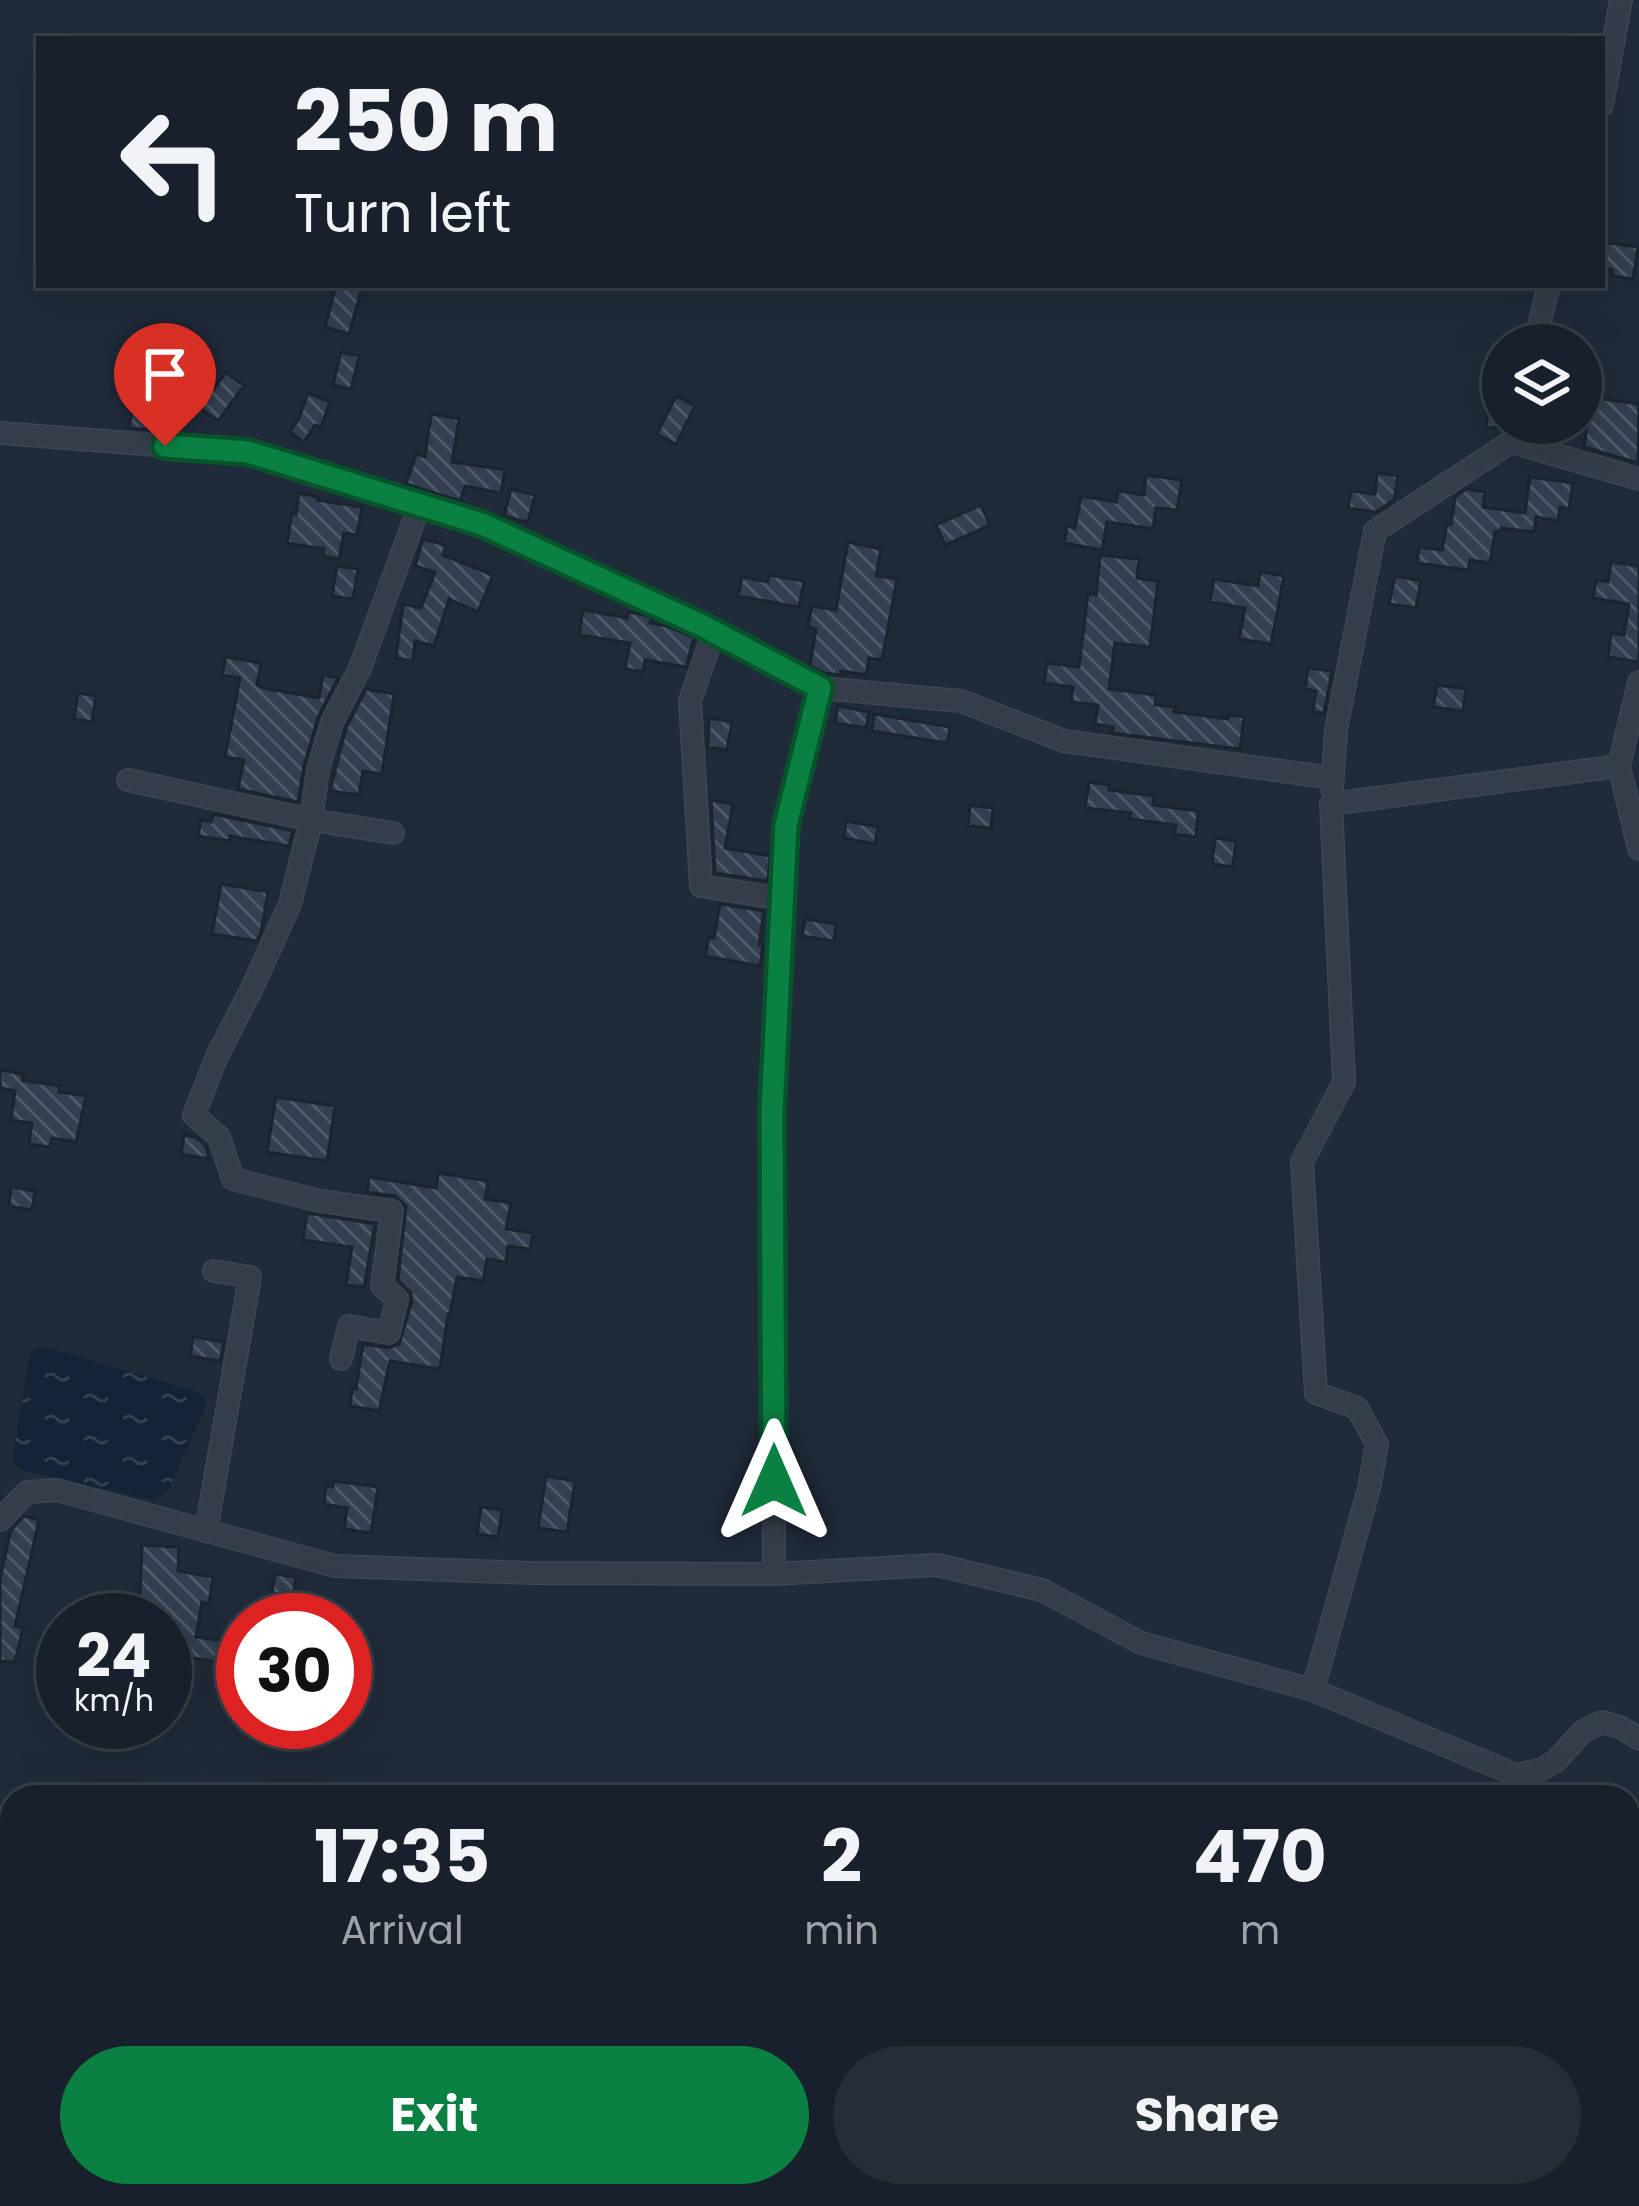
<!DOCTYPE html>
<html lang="en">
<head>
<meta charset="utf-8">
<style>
  body { margin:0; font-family:Poppins,sans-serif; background:#252d37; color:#f1f3f6; height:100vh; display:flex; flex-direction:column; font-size:45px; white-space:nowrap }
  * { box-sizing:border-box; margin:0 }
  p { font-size:39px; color:#9fa3a9 }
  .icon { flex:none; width:66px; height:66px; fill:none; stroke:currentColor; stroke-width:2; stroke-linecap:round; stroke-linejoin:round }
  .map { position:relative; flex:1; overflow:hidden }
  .details { position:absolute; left:0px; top:1785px; width:1641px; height:423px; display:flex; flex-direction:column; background:#18202b; border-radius:36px 36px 0 0; box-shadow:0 12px 48px #0002,0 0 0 3px #363e47 }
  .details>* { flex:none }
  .banner { position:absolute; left:36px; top:36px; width:1569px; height:252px; border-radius:0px; box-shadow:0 12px 48px #0002,0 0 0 3px #363e47; background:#18202b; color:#f1f3f6; overflow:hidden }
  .tools { position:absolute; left:1482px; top:324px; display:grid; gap:24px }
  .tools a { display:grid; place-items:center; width:120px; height:120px; border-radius:50%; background:#18202b; box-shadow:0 12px 48px #0002,0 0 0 3px #363e47; font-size:60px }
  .speed { position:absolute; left:36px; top:1593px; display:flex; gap:24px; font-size:60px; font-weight:700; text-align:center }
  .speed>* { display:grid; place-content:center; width:156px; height:156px; border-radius:50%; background:#18202b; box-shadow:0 12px 48px #0002,0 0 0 3px #363e47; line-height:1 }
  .speed small { font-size:30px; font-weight:400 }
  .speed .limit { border:18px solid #d22; background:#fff; color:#111 }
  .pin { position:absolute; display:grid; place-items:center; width:102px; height:102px; color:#fff; margin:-123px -51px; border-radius:50% 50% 50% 0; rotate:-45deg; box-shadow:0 0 12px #0007 }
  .pin .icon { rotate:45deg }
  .me { position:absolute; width:132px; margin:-66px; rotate:0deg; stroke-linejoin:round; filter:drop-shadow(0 0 9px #0008) }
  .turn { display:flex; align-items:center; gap:42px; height:252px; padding:0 60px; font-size:54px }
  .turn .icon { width:156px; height:156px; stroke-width:2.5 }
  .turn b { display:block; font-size:84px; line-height:102px }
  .eta { display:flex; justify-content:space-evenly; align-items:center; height:204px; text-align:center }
  .eta b { font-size:72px; font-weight:700; line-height:84px }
  .primary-button { display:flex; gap:24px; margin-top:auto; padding:24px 60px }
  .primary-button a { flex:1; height:138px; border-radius:72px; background:#0b8043; color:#fff; font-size:48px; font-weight:700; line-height:138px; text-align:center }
  .primary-button a+a { background:#252d37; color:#f1f3f6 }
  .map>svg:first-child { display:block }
</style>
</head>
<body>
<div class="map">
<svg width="1639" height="2206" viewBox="0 0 1639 2206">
  <defs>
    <pattern id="water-ripples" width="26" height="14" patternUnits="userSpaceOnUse" patternTransform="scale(3)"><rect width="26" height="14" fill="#142336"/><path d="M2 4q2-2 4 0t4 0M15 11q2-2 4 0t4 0" fill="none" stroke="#344152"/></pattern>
    <pattern id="building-back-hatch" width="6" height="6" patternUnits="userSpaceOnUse" patternTransform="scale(3)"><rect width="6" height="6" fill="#323f50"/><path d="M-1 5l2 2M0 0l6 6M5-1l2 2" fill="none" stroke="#4d5968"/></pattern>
  </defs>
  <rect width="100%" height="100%" fill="#202b39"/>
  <path fill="url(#water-ripples)" d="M36,1348H49L198,1392L205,1401V1408L169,1488L163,1496L152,1500L24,1471L12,1462L30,1353Z"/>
  <path fill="url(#building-back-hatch)" stroke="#1b242f" stroke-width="3" d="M1602,242L1638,247L1633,279L1612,276L1613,270L1602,268Z
    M336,285H363L349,334L325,327Z
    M341,352L359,356L351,389L333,385Z
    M226,372L244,386L218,421L200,408Z
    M1493,377L1503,378V429L1486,427Z
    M308,393L330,402L321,427L315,425L304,442L290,432L299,418Z
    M676,396L695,406L676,444L657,434Z
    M134,397L174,406L170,431L129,428Z
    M1595,398L1639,404L1638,463L1584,447L1588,418L1591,419Z
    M431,414L459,419L452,462L505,470L501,493L465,486L460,501L406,484L416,454L425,457Z
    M1377,473L1398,476L1394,500L1376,512L1348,508L1351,491L1375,494Z
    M1146,475L1182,480L1177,510L1156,508L1153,529L1107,522L1102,550L1064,543L1067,526L1075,528L1081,496L1116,502L1118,491L1144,495Z
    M1530,477L1573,483L1569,509L1560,507L1558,521L1536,517L1534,532L1501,528L1500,532L1495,531L1490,563L1470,560L1468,570L1417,563L1419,547L1442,550L1447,524L1451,525L1455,497L1466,489L1485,492L1483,507L1525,513Z
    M511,489L535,495L528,522L504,516Z
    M299,493L318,497L317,500L362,507L357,535L344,533L339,559L323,556L324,549L287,543L292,513L296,514Z
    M981,505L990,525L945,545L936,525Z
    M423,539L446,545L443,555L493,575L478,612L449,599L434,646L415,641L413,661L396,658L403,604L421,608L435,572L415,566Z
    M848,542L881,549L876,576L897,579L882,660L869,658L866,675L841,671V675L824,673L810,666L816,629L808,627L812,606L836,610Z
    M1100,555L1139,559L1137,578L1158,581L1150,647L1115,643L1109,689L1156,695L1155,705L1175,707L1174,712L1228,719V715L1244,717L1240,749L1112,733L1113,727L1095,724L1098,705L1071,702L1073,687L1044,683L1047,663L1079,667L1088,594L1096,595Z
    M1611,562L1639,566V662L1608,657L1611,633L1624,635L1629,604L1593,598L1596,580L1608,582Z
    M337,566L358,569L353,599L332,596Z
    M1260,572L1284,576L1271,644L1239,639L1245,608L1210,602L1214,579L1258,586Z
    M769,575L804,581L799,607L738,596L742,577L768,582Z
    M1395,576L1421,581L1416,608L1389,604Z
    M583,610L627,618L628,612L644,615L651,618L650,623L667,626L694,638L686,667L645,660L643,672L625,669L630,643L579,635Z
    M226,657L261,663L257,685L263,688L319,698L323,675L338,678L318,717L304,766L298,802L238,789L244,760L225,757L240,678L222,675Z
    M1308,668L1332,671L1324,713L1313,712L1316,691L1305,689Z
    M1437,685L1466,689L1463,711L1433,707Z
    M366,689L394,694L382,774L363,771L359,795L330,791L346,728Z
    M78,693L96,696L92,722L74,719Z
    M838,706L869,712L866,728L835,723Z
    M874,714L950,727L947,743L872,731Z
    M709,718L732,722L727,750L708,747Z
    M1089,782L1109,785V790L1154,796L1153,805L1198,811L1196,837L1174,834L1176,825L1130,819L1131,813L1085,808Z
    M711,800L733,804L725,848L770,856L768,881L715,873Z
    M970,805L993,808L991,828L968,826Z
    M213,814L293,831L289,846L230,836V841L198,836L201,820L211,822Z
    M846,821L878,827L875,844L844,838Z
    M1215,838L1236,841L1233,867L1212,864Z
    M221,884L268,892L261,932L257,941L212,934Z
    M720,904L764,911L759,945L763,946L760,966L705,956L709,937L714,938Z
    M805,919L836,924L834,941L802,936Z
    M0,1070L23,1074L22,1080L60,1086L59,1092L86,1096L76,1142L52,1138L50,1147L29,1144L32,1123L11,1120L15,1091L0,1088Z
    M276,1097L335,1106L327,1161L267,1152Z
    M184,1135L196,1137L206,1146L209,1159L181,1154Z
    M438,1173L488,1181L485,1199L511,1203L506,1229L533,1233L530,1249L508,1246L506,1262L487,1259L483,1281L457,1277L450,1314H448L440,1369L390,1361L379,1411L350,1406L352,1388L356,1389L363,1344L388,1348L399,1344L412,1301L411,1293L398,1280L406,1206L395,1196L367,1192L369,1177L436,1188Z
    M11,1187L35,1191L32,1210L9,1206Z
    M307,1213L375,1224L364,1287L346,1285L352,1247L303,1240Z
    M193,1337L224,1342L220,1361L190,1356Z
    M546,1476L575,1481L567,1532L538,1528Z
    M334,1481L378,1487L371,1533L344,1529L347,1508L324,1504L326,1486L333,1487Z
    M481,1507L502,1510L498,1537L477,1534Z
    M24,1516L39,1520L15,1626L23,1628L15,1662L0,1661V1579L11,1530Z
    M142,1545L179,1547L178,1571L213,1577L209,1604L202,1602L196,1637L239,1643L237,1665L193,1658L192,1663L165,1659V1620H139Z
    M275,1574L296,1577L289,1620H267Z"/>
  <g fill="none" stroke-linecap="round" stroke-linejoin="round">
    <g stroke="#3d4653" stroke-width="24">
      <path id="minor" d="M1602,105L1621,0
        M1534,345L1549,285
        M0,433L247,452L482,523L703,626L820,688
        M714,631L690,701L701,886L783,899
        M1639,682L1619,766L1639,849
        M128,780L311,820L318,770L332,722L360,668L420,504
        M1332,789L1336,730L1375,531L1511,442L1639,479
        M341,1359L349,1326L389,1333L397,1299L382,1286L392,1211L320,1201L233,1179L219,1137L194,1115L217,1056L252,988L290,904L311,820L393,833
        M0,1520L27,1492L57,1490L335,1566L532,1573L774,1574L937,1565L1042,1590L1141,1643L1313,1690L1516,1775L1540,1770L1556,1761L1582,1732L1602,1722L1622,1728L1639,1739
        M206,1531L250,1277L214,1271
        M774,1574L772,1111L786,825L820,688L961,701L1064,741L1333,778
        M1313,1690L1369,1488L1377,1444L1357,1408L1316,1393L1302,1162L1344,1082L1331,804L1619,766"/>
    </g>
    <use href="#minor" stroke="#343d49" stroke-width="21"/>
  </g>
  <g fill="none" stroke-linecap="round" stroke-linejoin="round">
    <g stroke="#07532c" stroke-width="30">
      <path id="route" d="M165,446L248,452L482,524L703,626L820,688L786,825L772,1111L774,1481"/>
    </g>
    <use href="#route" stroke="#0b8043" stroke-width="21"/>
  </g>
</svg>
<div class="tools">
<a><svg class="icon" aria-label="layers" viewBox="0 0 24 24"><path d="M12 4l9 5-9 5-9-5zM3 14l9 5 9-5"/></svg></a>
</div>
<div class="speed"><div>24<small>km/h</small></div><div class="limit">30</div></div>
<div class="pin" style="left:165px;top:446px;background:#d93025"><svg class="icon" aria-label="arrive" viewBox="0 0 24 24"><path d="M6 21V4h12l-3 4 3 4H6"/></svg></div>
<svg class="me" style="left:774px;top:1481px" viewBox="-20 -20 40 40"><path d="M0-17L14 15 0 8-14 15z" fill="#0b8043" stroke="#fff" stroke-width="4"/></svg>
<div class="banner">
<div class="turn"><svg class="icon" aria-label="left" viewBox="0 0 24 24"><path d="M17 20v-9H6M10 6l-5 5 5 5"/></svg><div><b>250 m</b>Turn left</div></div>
</div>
<section class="details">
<div class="eta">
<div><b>17:35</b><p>Arrival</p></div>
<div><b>2</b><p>min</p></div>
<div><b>470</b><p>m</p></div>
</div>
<div class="primary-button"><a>Exit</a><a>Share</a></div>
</section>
</div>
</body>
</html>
